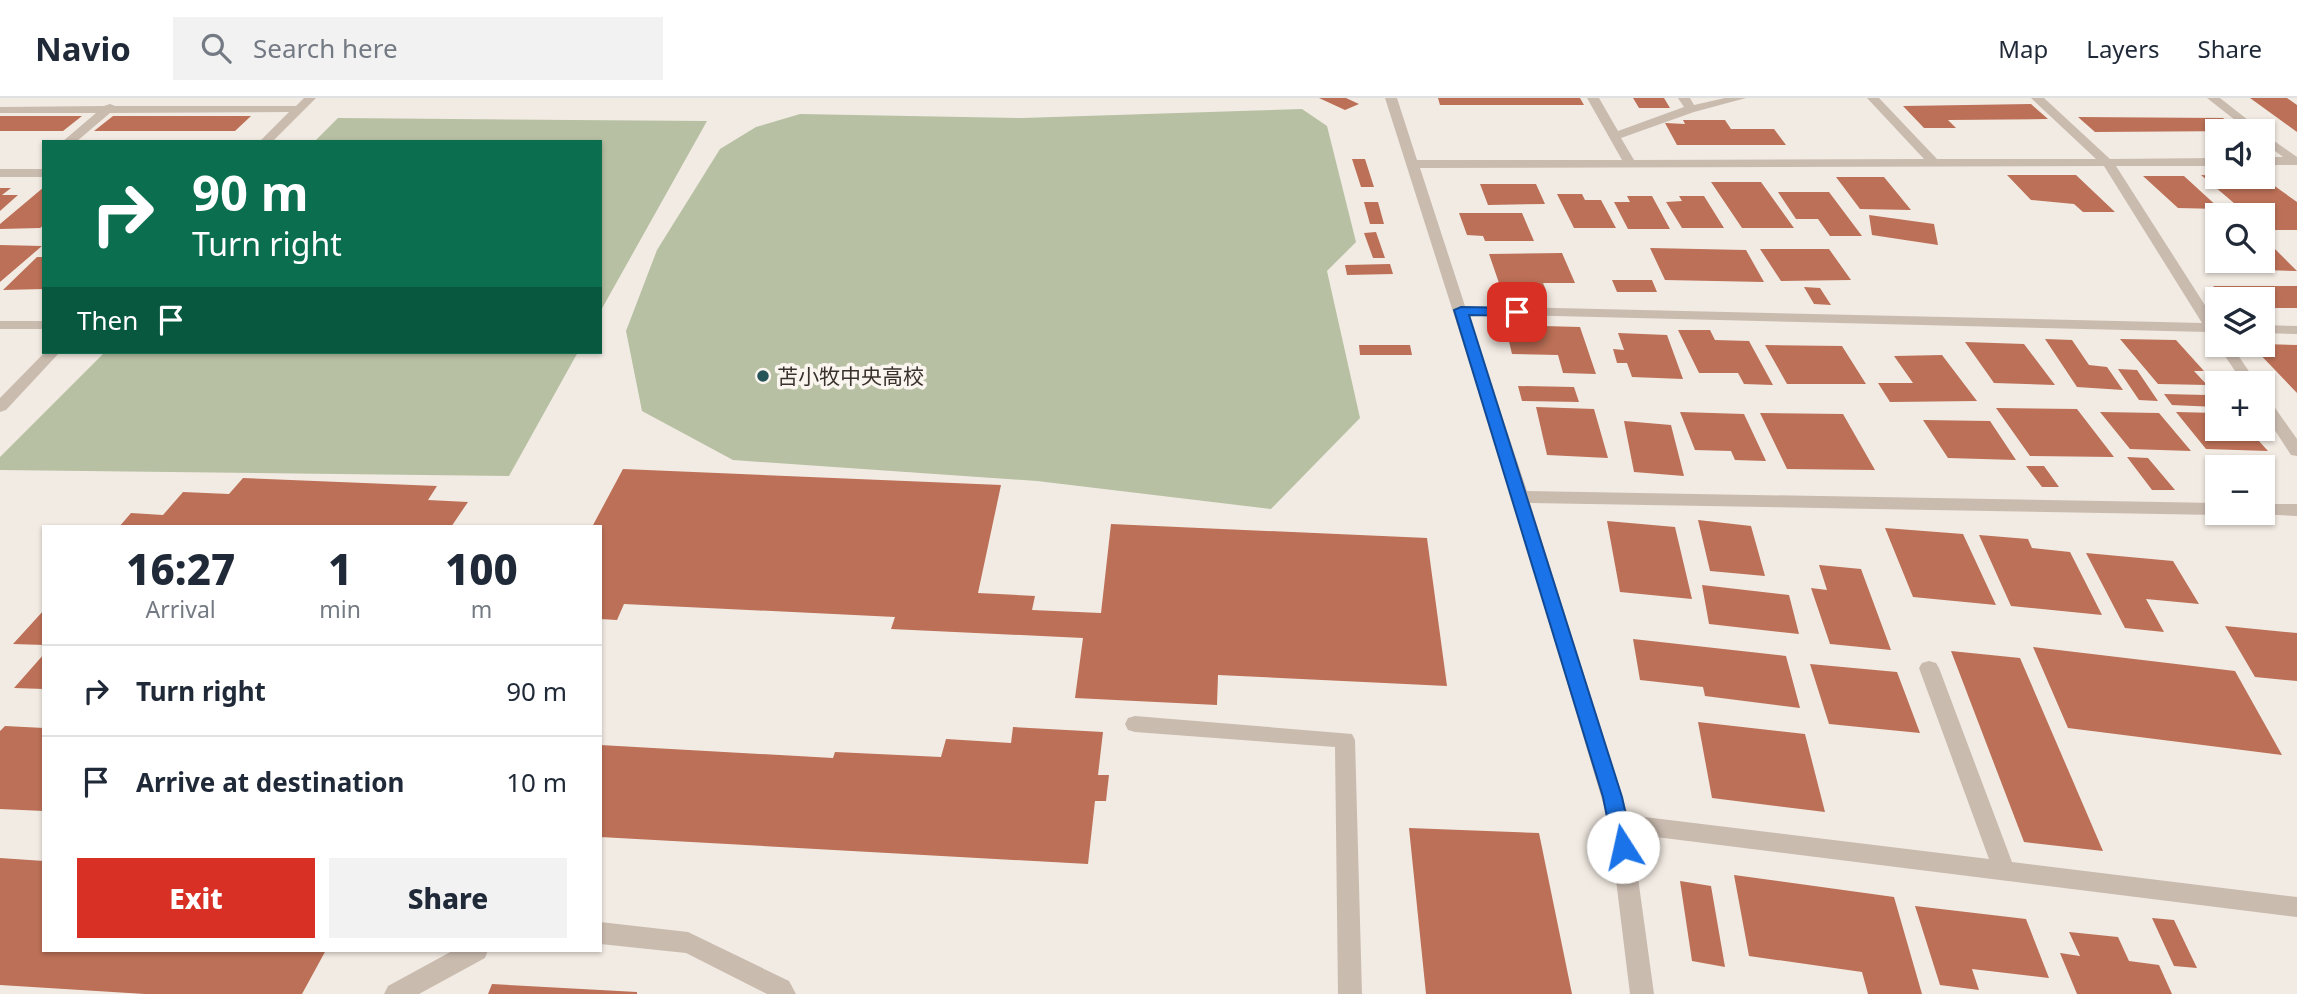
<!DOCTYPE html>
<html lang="en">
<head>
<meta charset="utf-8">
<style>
  body { margin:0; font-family:"Noto Sans","Noto Sans JP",sans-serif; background:#f2f2f3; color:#1f2937; height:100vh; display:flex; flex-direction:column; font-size:26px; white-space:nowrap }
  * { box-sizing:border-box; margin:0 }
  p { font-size:23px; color:#747a83 }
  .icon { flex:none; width:38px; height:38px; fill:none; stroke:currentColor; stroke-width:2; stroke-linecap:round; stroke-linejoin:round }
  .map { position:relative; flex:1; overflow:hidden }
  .details { position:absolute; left:42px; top:427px; width:560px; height:427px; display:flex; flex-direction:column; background:#fff; border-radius:0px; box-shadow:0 2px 5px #0004 }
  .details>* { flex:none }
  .guide { position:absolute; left:42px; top:42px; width:560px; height:214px; border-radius:0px; box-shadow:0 2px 5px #0004; background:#0b6e4f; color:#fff; overflow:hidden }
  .controls { position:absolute; left:2205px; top:21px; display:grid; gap:14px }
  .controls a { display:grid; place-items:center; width:70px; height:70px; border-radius:0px; background:#fff; box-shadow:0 2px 5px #0004; font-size:35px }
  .pin { position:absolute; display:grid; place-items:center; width:60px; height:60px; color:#fff; margin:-30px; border-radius:14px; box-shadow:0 4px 10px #0006 }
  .me { position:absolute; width:77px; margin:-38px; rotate:350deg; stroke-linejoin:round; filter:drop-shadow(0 0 5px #0008) }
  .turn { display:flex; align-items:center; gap:24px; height:147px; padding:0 35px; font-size:32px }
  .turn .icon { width:91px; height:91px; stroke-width:2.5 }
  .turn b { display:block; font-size:49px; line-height:60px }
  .then { display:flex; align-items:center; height:66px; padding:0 35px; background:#0003; gap:14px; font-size:26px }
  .eta { display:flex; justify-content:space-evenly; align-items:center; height:119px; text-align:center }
  .eta b { font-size:42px; font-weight:800; line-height:49px }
  .cta { display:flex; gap:14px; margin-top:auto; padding:14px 35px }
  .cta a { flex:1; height:80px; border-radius:0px; background:#d93025; color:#fff; font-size:28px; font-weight:800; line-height:80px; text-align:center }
  .cta a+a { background:#f2f2f3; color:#1f2937 }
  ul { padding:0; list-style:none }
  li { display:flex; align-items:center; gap:21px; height:91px; padding:0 35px; border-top:2px solid #e0e1e3 }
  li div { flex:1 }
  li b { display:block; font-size:26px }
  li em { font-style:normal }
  header { display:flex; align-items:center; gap:42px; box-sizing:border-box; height:98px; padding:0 35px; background:#fff; border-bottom:2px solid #e0e1e3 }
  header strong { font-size:33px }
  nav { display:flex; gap:38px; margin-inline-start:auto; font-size:24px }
  .search { width:490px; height:63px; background:#f2f2f3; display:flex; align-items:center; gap:18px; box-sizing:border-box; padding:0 24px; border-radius:0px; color:#747a83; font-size:26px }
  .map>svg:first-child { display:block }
</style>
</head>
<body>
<header>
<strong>Navio</strong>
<div class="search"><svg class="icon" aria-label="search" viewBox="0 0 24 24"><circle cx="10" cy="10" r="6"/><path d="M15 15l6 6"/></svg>Search here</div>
<nav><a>Map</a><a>Layers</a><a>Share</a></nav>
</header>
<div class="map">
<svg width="2297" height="896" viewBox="0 0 2297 896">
  <rect width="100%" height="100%" fill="#f2ebe3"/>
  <path fill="#b7c0a3" d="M1302,11L1327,28L1356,144L1327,173L1360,320L1271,411L1037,383L733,362L642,313L626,233L657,152L720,51L756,29L800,16L1022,20Z
    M338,20L707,23L600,214V44H314Z
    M105,254H578L509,378L0,372V359Z"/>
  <path fill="#bc7057" d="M1319,0H1346L1359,6L1345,12Z
    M1438,0H1580L1584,7H1440Z
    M1633,0H1664L1670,10H1639Z
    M2250,0H2287L2297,7V34Z
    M2031,6L2048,21L1948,22L1956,30H1924L1903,8Z
    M0,18H82L63,33H0Z
    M113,18H251L235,33H94Z
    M2078,19L2223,20L2240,33L2095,34Z
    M1683,22H1725L1731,31H1774L1786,47H1677L1665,25L1685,26Z
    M1352,61H1365L1374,89H1361Z
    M2007,77H2076L2115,114H2083L2074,106L2031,102Z
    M2201,77L2262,79L2297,104V132H2265L2263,117H2248Z
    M2143,78H2184L2220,111L2178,110Z
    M1836,79H1884L1911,112L1860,111Z
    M1711,84H1761L1794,130H1742Z
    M1480,86H1536L1545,106L1488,107Z
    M44,89V127L40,130L0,131V126Z
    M0,90H11L2,97H18L0,113Z
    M1778,94H1829L1862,138H1830L1818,121H1796Z
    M1557,96H1582L1585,102H1601L1616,130H1574Z
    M1627,98H1652L1670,131H1628L1614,104H1630Z
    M1679,98H1704L1724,130H1682L1666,104L1682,103Z
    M1364,104H1378L1384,126H1370Z
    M1459,115H1522L1534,143H1485L1483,138L1467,137Z
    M1869,117L1934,126L1938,147L1872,137Z
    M1376,134L1385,160H1373L1364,135Z
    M2263,146H2270L2297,173L2232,171L2223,163H2263Z
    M0,147L42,148L0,184Z
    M1650,150L1746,152L1764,184L1665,182Z
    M1760,151H1829L1851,182L1781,183Z
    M1562,155L1575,185H1543L1546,192H1525L1522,185H1499L1489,156Z
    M37,159H44V191L3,192Z
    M1390,166L1393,176L1347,177L1345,167Z
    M1612,182H1652L1657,194H1617Z
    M2213,188H2297V210H2263V201H2227Z
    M1804,189L1820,190L1831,207L1814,206Z
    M1505,227L1580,229L1596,276L1563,275L1558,257L1512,256Z
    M1678,232H1710L1715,242L1749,243L1773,287L1744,286L1738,275H1699Z
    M1618,235L1667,237L1683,281L1632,279L1627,265H1617L1613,251L1624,252Z
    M2045,241L2072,242L2089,267L2107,269L2123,292L2077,289Z
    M2120,241L2176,242L2204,273H2194L2207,287L2158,286Z
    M1965,244L2024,246L2055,287L1994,285Z
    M2263,246L2297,247V295L2251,247Z
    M1359,247H1410L1412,257H1360Z
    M1765,247L1842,248L1866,286H1787Z
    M1942,257L1977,303L1890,304L1878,285H1913L1894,258Z
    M2118,271L2137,272L2158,303L2139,302Z
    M1518,288L1574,289L1579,304L1522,303Z
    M2164,296L2207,297L2216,309L2172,307Z
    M1536,309L1594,311L1608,360L1547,357Z
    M1996,310L2077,311L2114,359L2030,358Z
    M1680,314L1744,316L1766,363L1735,362L1731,353L1695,352Z
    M2100,314L2159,315L2191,353L2130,351Z
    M2176,314L2217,315V331H2248L2268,353L2206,351Z
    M1760,315L1843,316L1875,372L1787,371Z
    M1923,322L1990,323L2016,362L1948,360Z
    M1624,323L1671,327L1684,378L1634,374Z
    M2127,359L2148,360L2175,392H2152Z
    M2246,365L2251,369H2217V378L2205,366Z
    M2026,368H2044L2059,389H2042Z
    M623,371L1001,387L978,495L1035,498L1032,512L1101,515L1111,426L1427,440L1447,588L1218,577L1217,607L1075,600L1083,540L891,531L895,519L624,506L617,522L600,521V429H592Z
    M243,380L437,388L428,402L468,404L451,429H119L131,415L163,417L183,394L229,396Z
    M1698,422L1751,428L1765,478L1710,473Z
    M1607,423L1675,429L1692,501L1620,494Z
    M1885,430L1963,436L1996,507L1913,499Z
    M1979,437L2028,441L2032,450L2070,454L2102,517L2011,508Z
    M2086,455L2173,463L2199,506L2146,501L2164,534L2125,530Z
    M1819,467L1861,471L1891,552L1830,546L1811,490L1827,492Z
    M1702,487L1789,497L1799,536L1709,526Z
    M44,512V547L13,546Z
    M2225,528L2297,535V583L2255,579Z
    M1633,541L1786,558L1800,610L1705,598L1703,589L1640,582Z
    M2033,549L2235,573L2282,657L2068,630Z
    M1951,553L2020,560L2103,753L2024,744Z
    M44,556V591L14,590Z
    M1810,566L1897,574L1920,635L1829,626Z
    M1698,624L1805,636L1825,714L1712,700Z
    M5,628L44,630V713L0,711V633Z
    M1013,629L1103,634L1098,677H1109L1106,703H1095L1088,766L600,739V647L833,660L835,654L941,659L946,641L1011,645Z
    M1409,730L1539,735L1572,896H1426Z
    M0,760L44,763V852H326L302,896H145L0,887Z
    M1734,777L1894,799L1922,896H1868L1862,874L1749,858Z
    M1680,783L1711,788L1725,869L1692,863Z
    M1915,808L2026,821L2049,880L1972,871L1979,892L1940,887Z
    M2152,820L2174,822L2197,870L2174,868Z
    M2069,834L2118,839L2129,863L2159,867L2172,896H2077L2060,855L2080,858Z
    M492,886L637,894V896H488Z"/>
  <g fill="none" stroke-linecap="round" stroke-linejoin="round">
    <path fill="#cabbaf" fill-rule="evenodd" d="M304,0H316L272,44H259L289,14L110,15L76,44H62L96,15H0V9L104,8L110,6L115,8H296Z
      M1385,0H1397L1417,62H1622L1587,0H1599L1618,33L1684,9L1678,0H1690L1694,7L1725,0H1746L1694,14L1621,40L1634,62L1924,61L1867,0H1879L1937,61H2096L2031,0H2044L2110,61L2217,60V68H2116L2217,226V241L2212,240L2208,234L1468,216L1527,393L2217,405V415H2223L2217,417L1530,405L1628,717L1989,761L1919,570L1922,565L1929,563L1936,565L1939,570L2012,764L2297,799V819L1632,736L1654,896H1630L1609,725L1512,399ZM2104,68L2202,225L1465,208L1420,70Z
      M2207,0H2220L2262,33H2249Z
      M2263,35L2297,59V67H2263V59H2283L2263,44Z
      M0,71H44V79H0Z
      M0,223H44V231H0Z
      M2263,227L2297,228V236L2263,235Z
      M2217,246L2231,247L2257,285H2243Z
      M45,254H60L6,312L0,314V300Z
      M2263,298L2268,300L2297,341V358L2291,357L2263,314Z
      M2263,406H2297V418L2257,416L2263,415Z
      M1135,618L1352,636L1355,642L1362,896H1338L1335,649L1135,634L1128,632L1125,626L1128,620Z
      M600,824L688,834L789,883L796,896H767L686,855L600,846Z
      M454,852H488L485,860L419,896H384L388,888Z"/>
  </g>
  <path fill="#1a73e8" stroke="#114b97" stroke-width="2" d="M1461,209L1517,210L1523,214L1517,218L1469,217L1622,699L1633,749L1630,755L1623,758L1616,755L1613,749L1603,699L1454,212Z"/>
  <circle fill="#255458" stroke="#faf5ef" stroke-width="2.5" cx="763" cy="278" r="7"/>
  <g text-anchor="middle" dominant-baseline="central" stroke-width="7" stroke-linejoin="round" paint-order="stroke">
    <g font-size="21" fill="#39312d" stroke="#faf5ef" text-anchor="start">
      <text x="777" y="278">苫小牧中央高校</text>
    </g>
  </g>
</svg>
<div class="controls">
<a><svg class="icon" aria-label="sound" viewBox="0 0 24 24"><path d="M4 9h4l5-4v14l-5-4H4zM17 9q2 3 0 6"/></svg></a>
<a><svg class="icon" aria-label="search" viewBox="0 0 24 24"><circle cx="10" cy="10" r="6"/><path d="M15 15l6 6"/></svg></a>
<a><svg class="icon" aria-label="layers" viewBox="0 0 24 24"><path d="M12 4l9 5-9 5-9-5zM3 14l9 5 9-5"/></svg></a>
<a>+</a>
<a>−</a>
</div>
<div class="pin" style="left:1517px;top:214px;background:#d93025"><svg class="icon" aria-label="arrive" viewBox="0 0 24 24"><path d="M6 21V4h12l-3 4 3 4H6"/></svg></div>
<svg class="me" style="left:1623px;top:749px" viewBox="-20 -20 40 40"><circle r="19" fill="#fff"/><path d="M0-13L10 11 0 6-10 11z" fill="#1a73e8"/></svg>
<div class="guide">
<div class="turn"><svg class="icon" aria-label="right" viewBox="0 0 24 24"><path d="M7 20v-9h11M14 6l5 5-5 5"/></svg><div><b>90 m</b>Turn right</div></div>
<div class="then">Then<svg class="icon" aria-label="arrive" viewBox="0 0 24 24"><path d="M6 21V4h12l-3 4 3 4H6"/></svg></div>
</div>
<section class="details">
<div class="eta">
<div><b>16:27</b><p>Arrival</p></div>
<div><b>1</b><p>min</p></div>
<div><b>100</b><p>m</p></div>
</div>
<ul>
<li><svg class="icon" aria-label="right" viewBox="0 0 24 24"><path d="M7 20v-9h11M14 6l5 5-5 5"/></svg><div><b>Turn right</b></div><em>90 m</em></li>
<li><svg class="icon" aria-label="arrive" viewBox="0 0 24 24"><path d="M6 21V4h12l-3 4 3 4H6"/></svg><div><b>Arrive at destination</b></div><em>10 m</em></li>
</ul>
<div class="cta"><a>Exit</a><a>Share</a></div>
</section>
</div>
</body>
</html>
